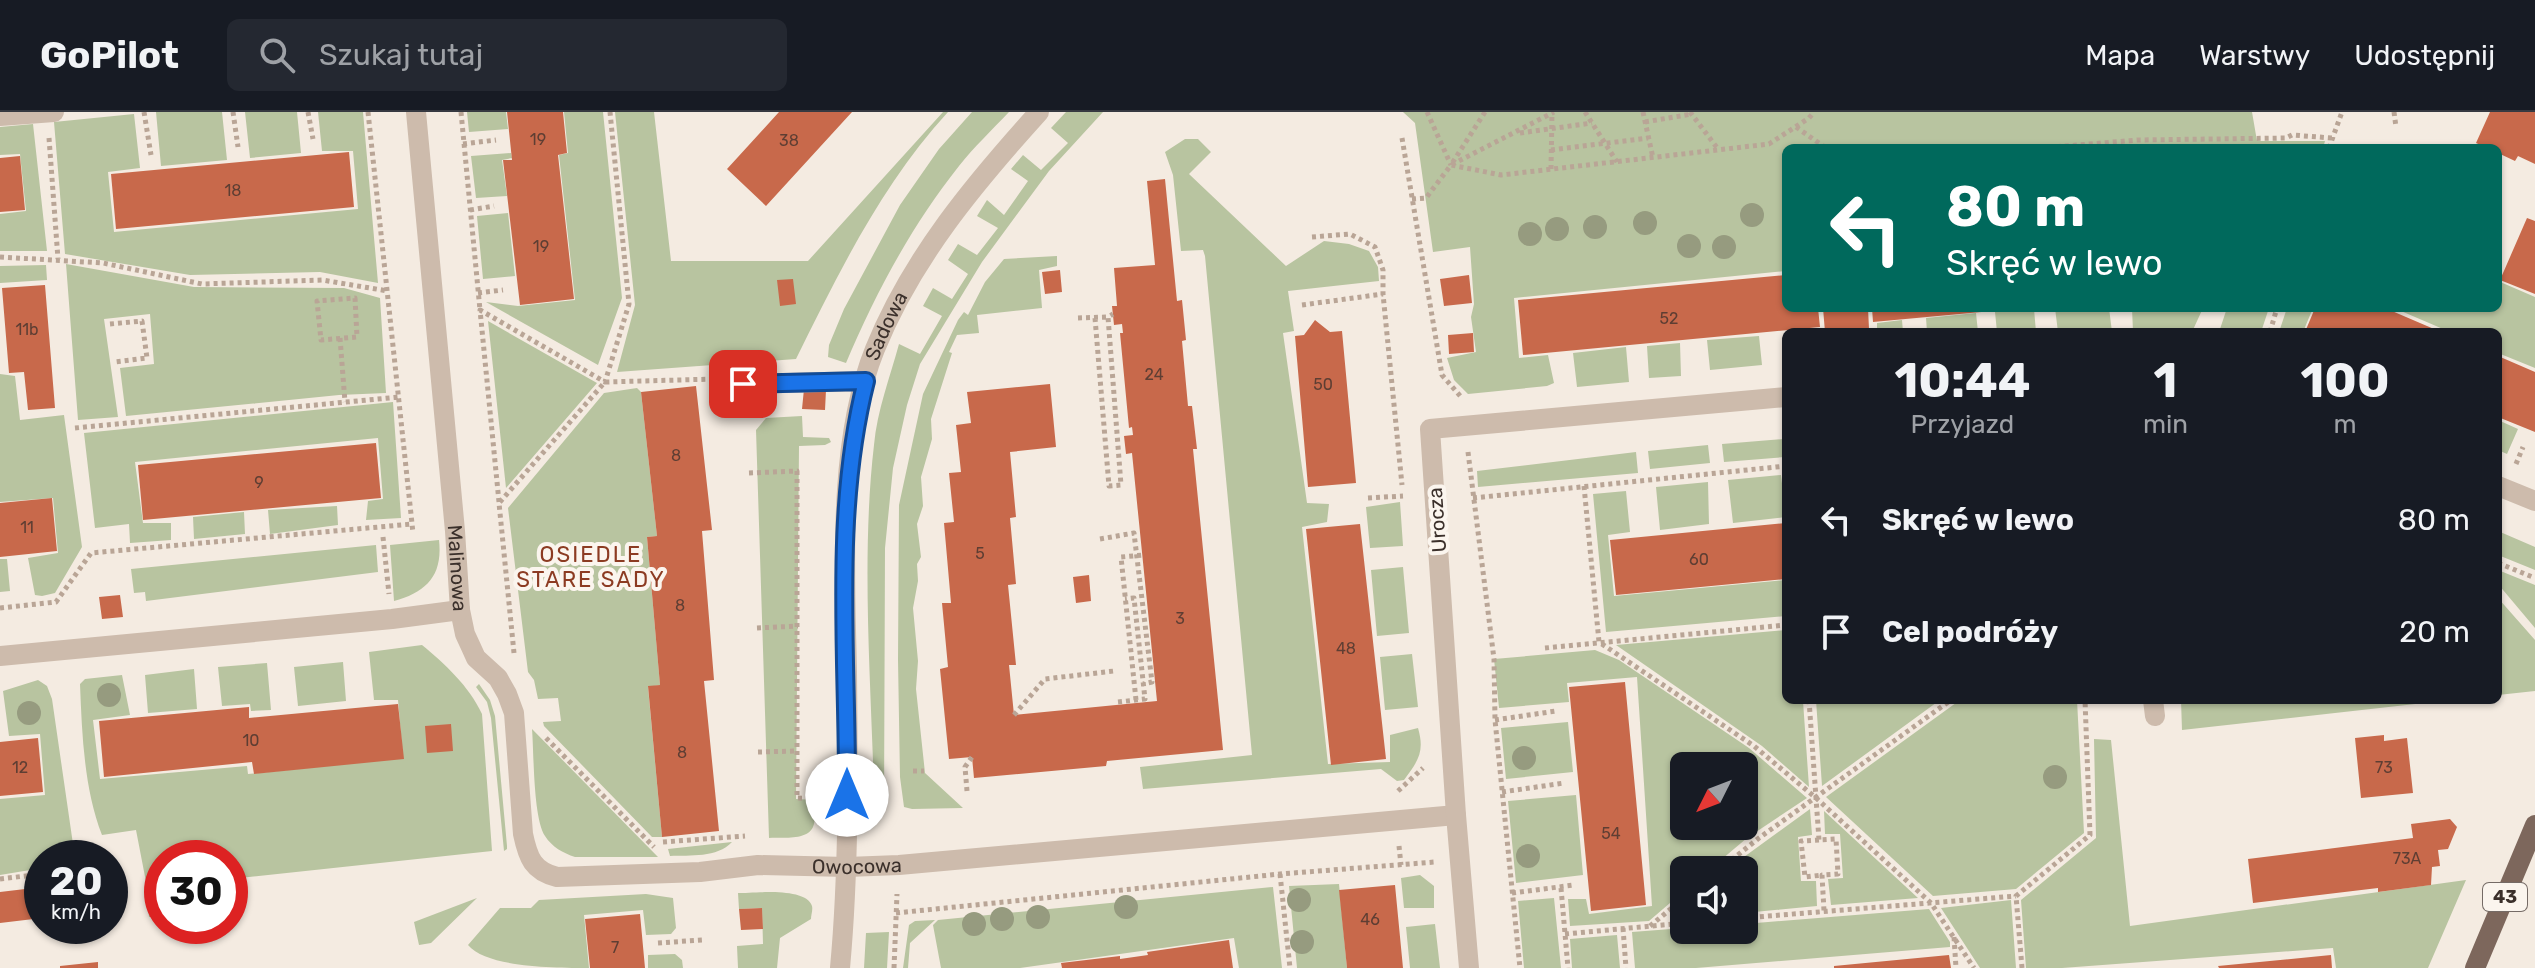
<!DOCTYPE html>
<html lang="pl">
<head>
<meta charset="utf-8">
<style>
  body { margin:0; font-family:Rubik,sans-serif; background:#242831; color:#f1f3f6; height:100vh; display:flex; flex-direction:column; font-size:30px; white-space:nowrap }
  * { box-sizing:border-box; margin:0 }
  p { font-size:26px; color:#9ea1a6 }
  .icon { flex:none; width:44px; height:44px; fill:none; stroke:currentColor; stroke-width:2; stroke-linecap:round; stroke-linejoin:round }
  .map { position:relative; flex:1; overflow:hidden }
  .drawer { position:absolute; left:1782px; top:216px; width:720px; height:376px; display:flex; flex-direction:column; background:#171b24; border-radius:12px; box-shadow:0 2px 6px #0004 }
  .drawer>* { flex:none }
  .top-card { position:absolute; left:1782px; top:32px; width:720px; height:168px; border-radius:12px; box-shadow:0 2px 6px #0004; background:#00695c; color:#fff; overflow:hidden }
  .needle { width:52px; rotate:228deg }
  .fabs { position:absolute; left:1670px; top:640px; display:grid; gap:16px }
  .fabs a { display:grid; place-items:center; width:88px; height:88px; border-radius:12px; background:#171b24; box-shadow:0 2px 6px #0004; font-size:40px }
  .speed { position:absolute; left:24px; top:728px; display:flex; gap:16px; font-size:40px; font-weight:700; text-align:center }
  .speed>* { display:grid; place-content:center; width:104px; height:104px; border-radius:50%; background:#171b24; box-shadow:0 2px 6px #0004; line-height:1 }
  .speed small { font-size:20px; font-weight:400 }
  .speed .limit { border:12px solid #d22; background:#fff; color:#111 }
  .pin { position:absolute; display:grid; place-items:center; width:68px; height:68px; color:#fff; margin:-34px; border-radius:16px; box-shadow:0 4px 12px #0006 }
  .me { position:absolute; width:88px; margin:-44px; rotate:0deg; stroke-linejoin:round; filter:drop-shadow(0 0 6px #0008) }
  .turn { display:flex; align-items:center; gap:28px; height:168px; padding:0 32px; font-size:36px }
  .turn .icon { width:104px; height:104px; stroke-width:2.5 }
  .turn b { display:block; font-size:56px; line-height:68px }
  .eta { display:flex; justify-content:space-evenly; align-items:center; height:136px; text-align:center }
  .eta b { font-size:48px; font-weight:700; line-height:56px }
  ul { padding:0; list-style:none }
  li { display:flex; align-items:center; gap:24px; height:112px; padding:0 32px }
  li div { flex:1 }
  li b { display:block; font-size:30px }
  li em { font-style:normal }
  header { display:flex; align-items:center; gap:48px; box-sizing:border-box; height:112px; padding:0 40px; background:#171b24; border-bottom:2px solid #363941 }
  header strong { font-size:38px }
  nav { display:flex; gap:44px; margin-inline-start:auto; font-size:28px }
  .search { width:560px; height:72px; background:#242831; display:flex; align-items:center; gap:20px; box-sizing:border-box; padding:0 28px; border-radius:12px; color:#9ea1a6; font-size:30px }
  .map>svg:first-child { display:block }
</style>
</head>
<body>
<header>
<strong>GoPilot</strong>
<div class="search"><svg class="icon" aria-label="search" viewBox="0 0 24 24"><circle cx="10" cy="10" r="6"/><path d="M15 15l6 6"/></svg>Szukaj tutaj</div>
<nav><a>Mapa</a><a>Warstwy</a><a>Udostępnij</a></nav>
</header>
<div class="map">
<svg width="2535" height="856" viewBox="0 0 2535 856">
  <rect width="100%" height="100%" fill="#f4ebe1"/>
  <path fill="#b8c4a0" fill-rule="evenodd" d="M156,0H222L227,48L161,54Z
    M245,0H297L301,41L250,46Z
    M318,0H363L378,171L320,160L190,163L65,142L54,10L134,2L140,56L108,60L114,120L358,97L353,39H322Z
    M467,0H506L508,17L469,20Z
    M564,0H603L622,186L598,253L486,190L518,194L575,188L559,43L568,41Z
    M615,0H654L671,149H808L943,0H948C882,72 839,160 796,247L617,260L635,193Z
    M972,0H1009C992,18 974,35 959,54C912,113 875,182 846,251L828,245L829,233L844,197L900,93L939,37Z
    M1066,0H1103L1049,59L982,150L920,252L907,293L893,356L885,436L884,698L879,694L874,681C871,568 861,445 874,333C877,299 890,265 899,232L920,242L942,204L923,194L933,176L952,187L968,162L948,148L958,132L977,143L998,116L977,104L987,88L1004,103L1028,69L1011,57L1023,43L1041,58L1068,31L1051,16Z
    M1403,0H2252L2257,29H2325L2323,36H1786V159L1514,186L1519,246L1548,243L1554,271L1547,274L1468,282L1454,268L1447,246L1476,240L1471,205L1474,192L1470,135L1433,140L1415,11Z
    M33,12L47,139H0V102L26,99L20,42L0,43V15Z
    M1185,27H1198L1211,40L1189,62L1286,154L1324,129L1349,132L1369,139L1378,155L1379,169L1288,179L1294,219L1283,221L1307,391L1329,392L1327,410L1302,415L1328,652L1390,650V623L1418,616C1425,640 1418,649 1404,668L1397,669L1381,657L1143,677L1140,655L1252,643L1205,144L1203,138L1181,139L1173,63L1165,40Z
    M511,41L512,46L502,48L507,84L476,86L471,44Z
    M508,101L515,164L483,167L477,104Z
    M1057,144V154L1039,158L1042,196L977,203L979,221L957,223L949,240L952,241L931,307L932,327L921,365L923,394L917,412L921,445L917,452L918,469L913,496L918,549L916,577L925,661L963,696L912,697L904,695L900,665L898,548L899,393L923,282L958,208L964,200L968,203L985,170L1004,147Z
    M66,152L194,175L344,176L380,186L386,281L339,283L126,304L120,256L154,252L150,202L104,207L118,305L78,308Z
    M46,153L47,168L0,171V154Z
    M2498,169L2535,185V256L2498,241V220H2450L2394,196H2498Z
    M2055,196H2109L2112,220H2058Z
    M2132,196H2203L2192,220H2133Z
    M2227,196H2269L2261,220H2219Z
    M2287,196H2313L2303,220H2279Z
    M2034,197L2036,220H1997L1995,200Z
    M1976,201L1978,220H1927L1926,206Z
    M1902,208L1903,220H1877V211Z
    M488,209L597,271L506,376Z
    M1759,224L1762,253L1710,258L1707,228Z
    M1680,231L1681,264L1649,266L1647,234Z
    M1626,235L1629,270L1577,275L1573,241Z
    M0,262L15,264L20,308L64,303L82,435L55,481L42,484L35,483L28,446L58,441L53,386L0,390Z
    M637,276L641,280L657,424L647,425L660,573L648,575L662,725H652L544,614L543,610L561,609L558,586L538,587L534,568L528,560L508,396L604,281Z
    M393,290L401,406L366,408L368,389L383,387L378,326L135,350L143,411H171V428L130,431L129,412L95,416L84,321Z
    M802,304L803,325L829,326L831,330L825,333L799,334L796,687L816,688C815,696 816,708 813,715C807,729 781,725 769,726L756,318L766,306Z
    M2498,308L2518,317L2507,342L2498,338Z
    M1784,327L1785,345L1724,350L1722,332Z
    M1708,333L1710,351L1650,357L1648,339Z
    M1636,340L1638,361L1478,375L1477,359Z
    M1781,363L1786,405L1733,411L1728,368Z
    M1708,370L1709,412L1660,418L1656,375Z
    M1626,379L1630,420L1608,423L1614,484L1786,468V504L1606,520L1593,382Z
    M1400,390L1403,434L1370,436L1366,395Z
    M337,394L338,413L270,422L268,398Z
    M244,400L245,422L194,427L193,405Z
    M2498,419L2535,435V458L2498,443Z
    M439,428C443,464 426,480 394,489L390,433Z
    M376,433L378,460L146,489L145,480L134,481L131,457Z
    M0,447H7L10,479L0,480Z
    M1403,455L1409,521L1377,524L1371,458Z
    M2498,458L2535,473V516L2498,472Z
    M2498,486L2535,528V579L2498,583Z
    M1786,518V588L1803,589L1809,675L1762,634L1616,533Z
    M422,533C445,552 469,574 482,602L492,739L230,767V746H162V774L152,775L154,805H149L147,775L136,718L102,723C84,677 82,622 80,572L85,567L122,563L130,603L93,608L100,667L247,654L248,662L403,646L398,588H374L369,540Z
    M1595,538L1619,548L1749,636L1807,686L1747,726L1709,758H1684V779L1649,809L1570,814L1568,787H1586L1589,802L1652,794L1637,565L1567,571L1569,590L1499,596L1494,547ZM1744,654V714H1684V654Z
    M1412,542L1418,595L1385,598L1380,545Z
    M343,550L346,589L298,594L294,555Z
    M267,551L271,598L251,599L250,592L222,594L218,555Z
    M194,557L197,597L148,601L145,563Z
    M38,568L47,574L52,587L75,746H42V756L0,763V687L45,683L40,622L9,624L3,579Z
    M479,572L490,588L495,604L507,734V737L504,739L491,606L487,590L476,575Z
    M1816,588H1940L1822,674Z
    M1960,588H2077L2084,721L2016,777L1933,784L1826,685Z
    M2181,588H2451L2182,618Z
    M1568,610L1573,660L1506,667L1501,616Z
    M532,617L658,745H575C563,741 552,735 545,724C533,706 534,641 532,617Z
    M2094,627L2111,628L2130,814L2466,768L2428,856H2336L2333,836L2062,856H2026L2021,788L2096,726Z
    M1576,683L1583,763L1516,771L1508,689Z
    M1810,697L1812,723L1798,725L1801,769H1816L1817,794L1744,801V758H1726Z
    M1824,699L1918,786L1831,793L1828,767L1843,766L1840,722H1825Z
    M732,730C717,746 690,743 670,744L668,737Z
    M1420,763L1434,774V796H1404L1401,766Z
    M1339,772L1347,856H1297L1289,774Z
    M1273,775L1282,856H1239L1234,826L1020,856H941L933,813L938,808Z
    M738,781C754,781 806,775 812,794C813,798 811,803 811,807L780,826L777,856H738L737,834L763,832L762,796L739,797Z
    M646,782L673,786L676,816L671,822L646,823L643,798L584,803L589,856C557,856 487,856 468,833L500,796H531L539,788Z
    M477,786L431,831L419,833L414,810Z
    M1554,786L1561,856H1524L1518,789Z
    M2011,788L2016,856H1980L1941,796Z
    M1929,797L1950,830V835L1696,856H1635L1632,820L1684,816L1744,818V812Z
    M935,808L910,831L908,856H903L909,813L915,809Z
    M1435,812L1440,856H1410L1406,815Z
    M889,820L887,856H864L866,821Z
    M1617,823L1620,856H1572L1570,827Z
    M675,842L682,848L683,856H648V843Z"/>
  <path fill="#c8694b" d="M507,0H563L567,41L558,43L574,187L520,193L503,48H512Z
    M779,0H852L766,94L727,57Z
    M2490,0H2535V52L2518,44L2515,49L2498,41V36H2487L2476,31Z
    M349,40L354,95L116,117L111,62Z
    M20,44L25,98L0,100V46Z
    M1165,67L1177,189L1182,188L1186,228L1182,229L1188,294H1192L1197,337H1193L1223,638L1107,649L1106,654L974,666L972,645L949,647L940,557L948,555L942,491H951L944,411L954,410L949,361L961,360L956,313L971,311L967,280L1050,272L1056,335L1010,340L1016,405L1010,406L1016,472L1008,473L1016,553H1009L1014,603L1157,589L1132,341L1126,342L1124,324L1133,323L1132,315L1129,316L1120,221H1123L1122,212L1114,213L1112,194H1117L1114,156L1155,153L1147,69Z
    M2527,106L2535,109V182L2500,168Z
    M1060,158L1062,180L1045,182L1042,160Z
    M1469,163L1472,191L1444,194L1440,167Z
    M1786,163V196H1818L1820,215L1523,243L1518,188Z
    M793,167L796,192L780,194L777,168Z
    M45,173L55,296L28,298L24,260L9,261L2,176Z
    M1823,196H1868L1869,217L1856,218L1854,220H1825Z
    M1872,196H2002L2003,198L1873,210Z
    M2315,196H2385L2441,220H2305Z
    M1315,208L1330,220L1342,219L1356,371L1308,375L1295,224L1304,223Z
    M1473,221L1474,240L1449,242L1448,223Z
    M2498,244L2535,260V320L2498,305Z
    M696,274L712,418L702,419L714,568L704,569L719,719L662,725L648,574L660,573L647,425L657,424L641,280Z
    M804,277L826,278L825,298L802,297Z
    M376,331L381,386L143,408L138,353Z
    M52,386L57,439L0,445V391Z
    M1786,411V467L1616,483L1610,428Z
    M1360,412L1386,647L1331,653L1306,417Z
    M1089,463L1091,489L1076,491L1073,465Z
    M120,483L123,505L102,507L99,485Z
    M1625,570L1646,793L1591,799L1569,575Z
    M398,592L404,647L254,662L252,650L104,665L99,609L249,595V606Z
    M451,612L453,639L427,641L425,614Z
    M2384,623V629L2407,626L2413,681L2361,686L2355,626Z
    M38,626L43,680L0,684V630Z
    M2450,707L2457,715L2448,737L2438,738L2440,754L2432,755L2431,773L2378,780V776L2253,791L2248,747L2413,726L2411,712Z
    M1395,773L1403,856H1347L1339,778Z
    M42,775V806L0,811V780Z
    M762,796L763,817L741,818L739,797Z
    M640,802L645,856H590L585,807Z
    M1229,828L1233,856H1062L1061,851L1120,844V847L1148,843L1147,840Z
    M1949,843L1951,856H1834V854Z
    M2331,843L2332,856H2219L2218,854Z
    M98,850V856H60V854Z"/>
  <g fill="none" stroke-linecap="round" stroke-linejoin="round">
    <path stroke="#b9a596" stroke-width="5" stroke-dasharray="4 4" stroke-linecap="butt" d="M144,0L151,43
      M233,0L238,35
      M308,0L313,27
      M368,0L413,421
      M461,0L480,198
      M1427,0L1451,53
      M1485,0L1451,53L1554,0
      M1585,0L1617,50
      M1643,0L1653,46
      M1690,0L1718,37
      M2394,0L2396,15
      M1645,10L1692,2
      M1796,15L1826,36
      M1520,21L1592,11
      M49,26L58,147
      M1402,26L1442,263L1462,286
      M463,32L496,28
      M2041,36L2138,28L2286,26L2292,23L2332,26
      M2329,36L2342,0
      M1551,38L1648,26
      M1551,57L1552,1
      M1412,87L1426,86L1451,53L1501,63L1769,32L1809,6L1814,0
      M470,98L494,94
      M1312,125L1350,122L1375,135L1383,158V182L1402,373
      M0,145L103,151L202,172L322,168L388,179
      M478,181L503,178
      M355,186L357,225L321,228L317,189Z
      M1302,193L1383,182
      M1078,206L1108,205
      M1095,206L1109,374L1121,373L1108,205L1113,202
      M110,212L142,209L147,246L114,250
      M2270,220L2277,196
      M340,226L345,290
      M75,316L399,285
      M1468,340L1494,547L1495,608L1520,856
      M2516,352L2523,335
      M749,361L797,359V686L821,687
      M1584,374L1599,530L1754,634L1816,686L1931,791L1974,856
      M1368,386L1403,384
      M1473,386L1786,354
      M499,390L480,198L605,270L629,192L610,0
      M383,425L389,482
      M1100,427L1134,421L1152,570L1143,572
      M2498,451L2535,466
      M0,496L56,490L91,441L412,412
      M757,516L798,514
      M1545,536L1786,513
      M514,541L499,391L605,270L716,267
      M1136,588L1121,445L1143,443
      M1809,588L1819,728L1836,727L1838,762L1822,763L1824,799
      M1118,590L1145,587L1134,486L1125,487
      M1014,603L1045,567L1114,559
      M1495,608L1556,599
      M546,626L654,735
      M758,640L797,639
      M913,659H924
      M967,679L965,655L972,645
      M1398,679L1423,656
      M1502,680L1564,671
      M1819,728L1801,729L1805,765L1822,763
      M663,730L745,724
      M1399,734L1401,753
      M1719,758L1759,726L1951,588
      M1280,762L1290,856
      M0,767L42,762
      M1561,776L1568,856
      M1512,781L1574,773
      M896,801L1280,762L1435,750
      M1744,806L2016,784
      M1650,814L1684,786
      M1623,816L1626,856
      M1565,822L1684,811
      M1954,825L1956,856
      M658,831L702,828
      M894,856L897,782
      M2022,856L2016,784L2090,723L2085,588"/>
    <path stroke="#cdbbac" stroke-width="20" d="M0,4L54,0
      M743,272L866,269
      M2153,588L2155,604"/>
    <g stroke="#cdbbac" stroke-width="20">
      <path id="s1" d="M416,0L455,419L460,498L465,522L471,535L476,546L498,566L507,582L514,601L523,722C528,746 533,759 557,765L700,760L758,753L847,755L899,753L1456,703"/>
      <path d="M2498,374L2535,389"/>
      <path d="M0,544L392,507L460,498"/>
      <path id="s2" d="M840,856C849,758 848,659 847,560C845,460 837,331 875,237C912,146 974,72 1039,0"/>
      <path d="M1469,856L1456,703L1430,317L1786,285"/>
    </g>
    <path stroke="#7d675c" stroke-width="20" d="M2475,856L2535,713"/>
  </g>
  <g fill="#969b7f">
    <circle cx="1752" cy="103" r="12"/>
    <circle cx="1645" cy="111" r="12"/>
    <circle cx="1595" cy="115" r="12"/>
    <circle cx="1557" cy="117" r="12"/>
    <circle cx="1530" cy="122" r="12"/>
    <circle cx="1689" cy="134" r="12"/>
    <circle cx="1724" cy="135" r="12"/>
    <circle cx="109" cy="583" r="12"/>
    <circle cx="29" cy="601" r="12"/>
    <circle cx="1524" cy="646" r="12"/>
    <circle cx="2055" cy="665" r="12"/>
    <circle cx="1528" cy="744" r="12"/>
    <circle cx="1299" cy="788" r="12"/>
    <circle cx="1126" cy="795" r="12"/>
    <circle cx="1038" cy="805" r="12"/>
    <circle cx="1002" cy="807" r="12"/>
    <circle cx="974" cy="812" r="12"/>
    <circle cx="1302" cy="830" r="12"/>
  </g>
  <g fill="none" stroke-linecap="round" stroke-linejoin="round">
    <g stroke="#114b97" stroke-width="20">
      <path id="route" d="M743,272L866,269C832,403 848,546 847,683"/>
    </g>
    <use href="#route" stroke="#1a73e8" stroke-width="14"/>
  </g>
  <g text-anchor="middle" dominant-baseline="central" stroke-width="8" stroke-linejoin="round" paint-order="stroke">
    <g font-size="16" fill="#5e3e33">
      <text x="538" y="27">19</text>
      <text x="789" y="28">38</text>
      <text x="233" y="78">18</text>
      <text x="541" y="134">19</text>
      <text x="1669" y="206">52</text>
      <text x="27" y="217">11b</text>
      <text x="1154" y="262">24</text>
      <text x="1323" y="272">50</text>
      <text x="676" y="343">8</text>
      <text x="259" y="370">9</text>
      <text x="27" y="415">11</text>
      <text x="980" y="441">5</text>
      <text x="1699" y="447">60</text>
      <text x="680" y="493">8</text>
      <text x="1180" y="506">3</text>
      <text x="1346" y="536">48</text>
      <text x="251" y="628">10</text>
      <text x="682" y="640">8</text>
      <text x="20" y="655">12</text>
      <text x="2384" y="655">73</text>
      <text x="1611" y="721">54</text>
      <text x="2407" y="746">73A</text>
      <text x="1370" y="807">46</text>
      <text x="615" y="835">7</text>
    </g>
    <rect fill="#fbf5ee" stroke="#756b66" stroke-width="2" x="2483" y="771" width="44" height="28" rx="6"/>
    <g font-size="18" font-weight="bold" fill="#3b302b">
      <text x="2505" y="785">43</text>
    </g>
    <g font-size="20" fill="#3b302b" stroke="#fbf5ee">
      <text stroke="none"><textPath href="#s2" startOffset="648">Sadowa</textPath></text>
      <text transform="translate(1437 408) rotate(-94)">Urocza</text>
      <text stroke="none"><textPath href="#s1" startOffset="458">Malinowa</textPath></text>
      <text stroke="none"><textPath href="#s1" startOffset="1100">Owocowa</textPath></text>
    </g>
    <g font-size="22" letter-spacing="2" fill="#8c3b22" stroke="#fbf5ee">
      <text x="591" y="442">OSIEDLE<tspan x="591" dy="25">STARE SADY</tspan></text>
    </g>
  </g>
</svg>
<div class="fabs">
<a><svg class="needle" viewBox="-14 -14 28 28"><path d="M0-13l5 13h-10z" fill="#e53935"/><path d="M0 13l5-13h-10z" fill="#9ea1a6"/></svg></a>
<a><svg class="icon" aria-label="sound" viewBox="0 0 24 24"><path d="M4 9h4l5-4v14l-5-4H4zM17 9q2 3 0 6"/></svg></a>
</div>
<div class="speed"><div>20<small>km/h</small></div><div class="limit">30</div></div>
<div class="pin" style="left:743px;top:272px;background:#d93025"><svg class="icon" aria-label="arrive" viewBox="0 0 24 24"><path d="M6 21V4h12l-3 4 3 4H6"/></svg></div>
<svg class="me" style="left:847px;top:683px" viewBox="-20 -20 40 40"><circle r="19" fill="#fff"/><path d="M0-13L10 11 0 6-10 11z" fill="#1a73e8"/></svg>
<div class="top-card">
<div class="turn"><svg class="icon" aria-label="left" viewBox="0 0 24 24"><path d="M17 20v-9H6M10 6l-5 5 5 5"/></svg><div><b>80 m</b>Skręć w lewo</div></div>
</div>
<section class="drawer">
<div class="eta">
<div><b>10:44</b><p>Przyjazd</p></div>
<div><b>1</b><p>min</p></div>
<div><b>100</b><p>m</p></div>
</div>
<ul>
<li><svg class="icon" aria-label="left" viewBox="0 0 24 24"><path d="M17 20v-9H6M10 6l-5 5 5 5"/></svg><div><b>Skręć w lewo</b></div><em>80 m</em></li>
<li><svg class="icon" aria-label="arrive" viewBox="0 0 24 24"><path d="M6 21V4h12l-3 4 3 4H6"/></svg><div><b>Cel podróży</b></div><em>20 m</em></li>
</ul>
</section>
</div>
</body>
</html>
